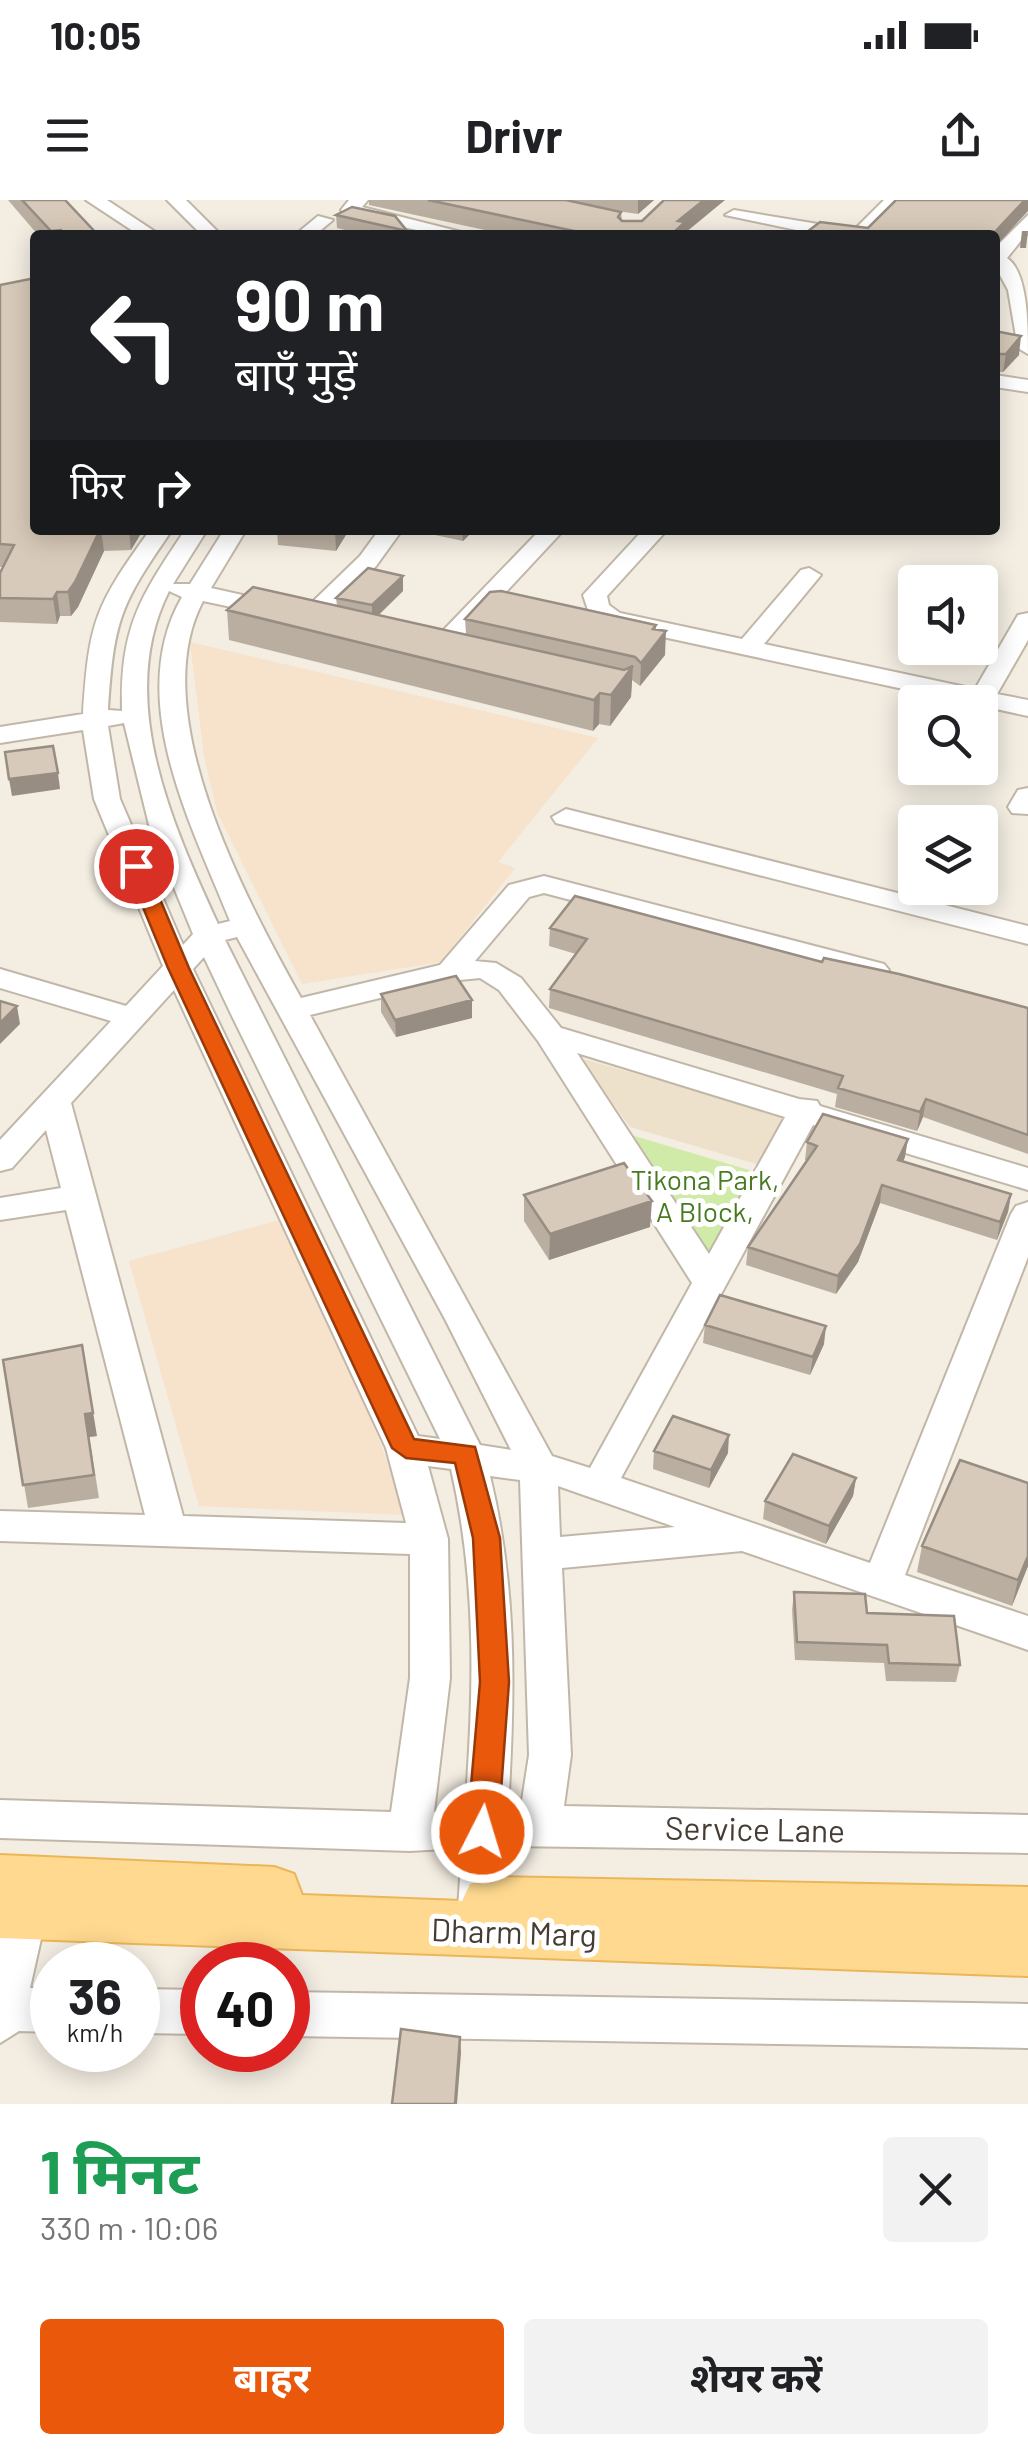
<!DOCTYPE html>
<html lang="hi">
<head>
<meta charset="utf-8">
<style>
  body { margin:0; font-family:Barlow,"Noto Sans Devanagari",sans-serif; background:#f2f2f2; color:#202124; height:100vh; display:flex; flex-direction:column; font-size:38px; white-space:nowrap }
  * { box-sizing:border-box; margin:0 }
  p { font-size:32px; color:#757577 }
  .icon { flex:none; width:55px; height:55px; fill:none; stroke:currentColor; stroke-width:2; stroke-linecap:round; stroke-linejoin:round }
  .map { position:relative; height:1904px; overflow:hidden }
  .side { display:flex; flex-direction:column; background:#fff; flex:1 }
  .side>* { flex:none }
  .hud { position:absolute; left:30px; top:30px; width:970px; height:305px; border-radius:10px; box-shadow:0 5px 25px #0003; background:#202124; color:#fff; overflow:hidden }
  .tools { position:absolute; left:898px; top:365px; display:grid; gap:20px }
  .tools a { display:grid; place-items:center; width:100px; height:100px; border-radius:10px; background:#fff; box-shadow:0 5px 25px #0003; font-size:50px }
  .speed { position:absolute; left:30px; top:1742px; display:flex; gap:20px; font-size:50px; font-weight:700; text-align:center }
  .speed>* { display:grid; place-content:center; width:130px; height:130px; border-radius:50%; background:#fff; box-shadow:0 5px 25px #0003; line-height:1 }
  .speed small { font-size:25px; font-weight:400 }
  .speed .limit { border:15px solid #d22; background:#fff; color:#111 }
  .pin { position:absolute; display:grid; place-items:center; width:85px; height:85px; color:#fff; margin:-42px; border:5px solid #fff; border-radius:50%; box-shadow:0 2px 10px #0007 }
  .me { position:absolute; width:110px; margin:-55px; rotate:5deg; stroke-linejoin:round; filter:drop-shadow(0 0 8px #0008) }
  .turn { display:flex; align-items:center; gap:35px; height:210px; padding:0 40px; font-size:45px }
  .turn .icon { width:130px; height:130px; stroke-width:2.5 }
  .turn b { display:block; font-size:70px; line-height:85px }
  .then { display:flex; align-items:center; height:95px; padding:0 40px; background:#0003; gap:20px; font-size:38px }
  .round { display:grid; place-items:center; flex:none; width:105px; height:105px; border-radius:10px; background:#f2f2f2 }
  .headline { display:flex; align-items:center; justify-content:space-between; height:170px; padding:0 40px }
  h1 { font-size:60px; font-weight:700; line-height:75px; color:#1e9e55 }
  .action { display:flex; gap:20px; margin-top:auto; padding:20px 40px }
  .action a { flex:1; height:115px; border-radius:10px; background:#ea580c; color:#fff; font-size:40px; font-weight:700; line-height:115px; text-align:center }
  .action a+a { background:#f2f2f2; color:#202124 }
  .status { display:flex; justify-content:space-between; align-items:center; height:70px; padding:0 50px; background:#fff; direction:ltr }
  .status svg { height:28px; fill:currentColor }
  header { display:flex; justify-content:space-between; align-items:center; height:130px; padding:0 40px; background:#fff; font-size:45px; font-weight:700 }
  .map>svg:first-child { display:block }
</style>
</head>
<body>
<div class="status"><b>10:05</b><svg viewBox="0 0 49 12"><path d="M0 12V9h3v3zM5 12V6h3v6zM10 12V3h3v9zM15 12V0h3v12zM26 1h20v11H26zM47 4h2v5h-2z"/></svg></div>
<header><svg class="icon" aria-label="menu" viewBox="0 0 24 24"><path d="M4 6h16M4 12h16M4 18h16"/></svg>Drivr<svg class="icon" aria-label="share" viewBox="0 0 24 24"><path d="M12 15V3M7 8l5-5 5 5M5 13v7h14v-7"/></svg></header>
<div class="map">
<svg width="1028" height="1904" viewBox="0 0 1028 1904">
  <rect width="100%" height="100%" fill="#f3ede2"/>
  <path fill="#f7e2cb" d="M190,442L598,538L498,662L515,668L441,762L302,784L217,612L204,556Z
    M287,1018L380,1242L406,1315L199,1306L129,1061Z"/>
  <path fill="#ede1cb" d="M580,858L790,918L760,965L630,927Z"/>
  <path fill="#d0eaa8" d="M621,932L759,973L710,1069Z"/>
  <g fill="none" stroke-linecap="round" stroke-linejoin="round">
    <g stroke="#c1b7a8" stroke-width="4">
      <path id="minor" d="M86,0H107L160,35H139Z
        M167,0H186L220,34L202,35Z
        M349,0H368L362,7L473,35H439L344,14L341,10Z
        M884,0H903L869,35H820L725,15L734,10L854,30Z
        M1028,15V32L1007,58C1028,72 1028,126 1028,154L1018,148L1008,90L995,66V48Z
        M318,16L333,20L315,35H295Z
        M995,175L1028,180V192L995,187Z
        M150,330H172C120,405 114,419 108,510L122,511C120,427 140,397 185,330H207L173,384H190L224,330H246L211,388L287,405L291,410L279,417L203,401C144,512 246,699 301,798L440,765L509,685L544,676L884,764L889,770L874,779L544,693L529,697L475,761L496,763L521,778L561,828L799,899L817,901L820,906L1028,968V990L813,925L621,1278L870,1363L1011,1014L1016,1006L1028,1002V1057L905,1375L1028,1416V1450L742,1351L562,1368L571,1555L564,1606L1028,1615V1653L506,1646L501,1725L495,1740L479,1746L463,1740L457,1725L462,1648L410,1651L0,1638V1600L391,1612L410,1478V1354L0,1341V1311L145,1315L66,1010L0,1020V998L61,988L46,930L12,968L0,971V940L111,821L0,788V769L126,806L163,766L94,599L83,530L0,543V527L83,514C89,421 95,406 150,330ZM169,391L182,397C124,498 191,624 230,721L218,724C172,624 115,498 169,391ZM124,523L150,629L193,734L183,745L120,599L108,526ZM237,737L445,1119L511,1250L480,1245L225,740ZM204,757L231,814L440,1239L418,1236L193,769ZM480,778L499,790L538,841L692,1083L590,1268L552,1256L310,815L450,781ZM174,790L386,1248L406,1323L183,1316L71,903ZM577,853L785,917L709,1054ZM428,1266L451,1269C477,1383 474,1494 465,1610L434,1612L450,1478L448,1339ZM490,1276L520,1280L529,1555L521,1607L508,1608C515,1495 517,1386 490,1276ZM558,1286L675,1327L560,1337Z
        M379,330H402L376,366L320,422H302L299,417L302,412L360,356Z
        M540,330L561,333L451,451H433L430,446L433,441Z
        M643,330H667L607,396L609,405L620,413L742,439L801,370L809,368L821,375L764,444L975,489L1018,415L1028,413V440L997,494L1028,500V516L603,424L589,413L583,395Z
        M1028,588V614L1012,613L1008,607L1018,590Z
        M566,609L1028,726V744L556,623L552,617Z
        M25,1692L41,1698L47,1712L30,1788H52V1832L19,1831L0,1843V1724L9,1698Z
        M138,1789L202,1790V1834L138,1833Z
        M288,1792L1028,1804V1848L288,1836Z"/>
    </g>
    <g stroke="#ebb658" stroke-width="4">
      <path id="major" d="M0,1655L274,1667L294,1674L302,1695L462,1701L470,1684L490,1677L1028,1687V1776L0,1738Z"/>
    </g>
    <use href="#minor" fill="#fff" fill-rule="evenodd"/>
    <use href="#major" fill="#ffd98f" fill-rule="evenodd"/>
  </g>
  <path fill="#baaea0" d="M8,0H65L98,35H38Z
    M369,0H654L638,14L617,11L621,12L622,21L685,33V35H508L369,5Z
    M336,15L407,31V35H365L337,28Z
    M0,85L35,330H143L131,350L104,351L78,407L71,416H60L57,424L0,422V373L3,367H0Z
    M995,131L1019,155L1003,172H995Z
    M277,330H349L336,351L278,345Z
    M421,330H474L463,341L421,332Z
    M403,376V391L379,415L466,434L465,419L656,429L665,455L640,486L632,480L631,497L610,526L599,524L593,531L229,440L227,410L337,406L336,398Z
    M550,728L822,762L1028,808V954L923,917L917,931L835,907L837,894L549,808L550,789L576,754L549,746Z
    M381,794L472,818L396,837L381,812Z
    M807,942L905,957L903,961L1011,994L1008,1012L997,1040L880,1003L858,1062L836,1094L746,1065L748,1047L807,961L805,960Z
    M524,995L650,1027L549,1060L524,1021Z
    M705,1125L824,1144L810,1175L703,1143Z
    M3,1160L97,1236L89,1237L99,1298L28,1308Z
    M654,1251L728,1253L709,1288L653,1269Z
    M856,1278L853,1296L826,1344L763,1319L765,1301Z
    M922,1346L1028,1366L1012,1406L917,1372Z
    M794,1392L867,1413L960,1465L956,1482L886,1481L884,1463L795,1460L792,1410Z"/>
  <path fill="#978d82" d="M638,0H654L638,14Z
    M704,0H725L685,33V35H671L678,21Z
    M1025,0H1028V11L995,47V35H992Z
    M61,30V35H52L51,31Z
    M1022,31H1028L1026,48H1020Z
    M1021,136L1019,155L1003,172L1006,154Z
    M100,330H101L104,351L78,407L71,416L68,392Z
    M129,330H143L131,350Z
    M335,330H349L336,351Z
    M462,330H474L463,341Z
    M403,376V391L372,421V405Z
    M57,392L60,416L57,424L53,399Z
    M656,425L655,445L666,431L665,455L640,486L641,463Z
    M633,466L631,497L610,526L611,495Z
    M600,493L599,524L593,531L594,500Z
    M58,573L60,589L12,596L9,579Z
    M472,800V818L396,837L395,820Z
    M17,806L20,824L0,844V823Z
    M926,899L923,917L917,931L920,912Z
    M908,939L905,957L896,977L898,960Z
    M882,985L880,1003L858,1062L836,1094L838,1076Z
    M1011,994L1008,1012L997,1040L1000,1022Z
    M652,1001L650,1027L549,1060L550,1034Z
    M826,1126L824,1144L810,1175L813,1157Z
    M82,1145L97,1236L89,1237L99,1298L85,1214Z
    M729,1235L728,1253L709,1288L711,1270Z
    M856,1278L853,1296L826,1344L829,1326Z
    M1028,1356V1366L1012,1406L1018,1380Z
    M460,1837L461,1853L457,1904H455Z"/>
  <path fill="#d8caba" stroke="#978d82" stroke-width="2.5" d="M22,0H65L98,35H63L61,30L51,31Z
    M428,0H566L621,12L618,17L622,21H642L664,0H704L678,21L685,22L671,35H593Z
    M896,0H1025L992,35H803L820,22L868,28Z
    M352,7L395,16L407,31L336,15Z
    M35,78V330H100L75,382L68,392H57L53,399L0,398V373L14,345L0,344V85Z
    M995,131L1021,136L1006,154H995V156Z
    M368,368L403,376L372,405L336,398Z
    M253,387L624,470L633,466L611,495L600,493L594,500L227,410Z
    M501,391L656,425L653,429L666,431L641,463L635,457L465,419L490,392Z
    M53,546L58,573L9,579L5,552Z
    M575,696L822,762L824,758L899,774L1028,808V935L926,899L920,912L838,888L843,876L550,789L587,739L550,728Z
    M456,776L472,800L395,820L381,794Z
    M0,801L17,806L0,823Z
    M823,914L908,939L898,960L1011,994L1000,1022L882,985L860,1044L838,1076L748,1047L817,946L807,942Z
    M624,963L652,1001L550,1034L524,995Z
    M720,1095L826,1126L813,1157L705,1125Z
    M82,1145L93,1213L85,1214L94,1275L23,1285L3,1160Z
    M673,1216L729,1235L711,1270L654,1251Z
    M793,1254L856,1278L829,1326L765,1301Z
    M960,1260L1028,1283V1356L1018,1380L922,1346Z
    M794,1392L865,1394L867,1413L954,1416L960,1465L889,1463L887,1445L797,1442Z
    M401,1829L460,1837L455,1904H392Z"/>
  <path fill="#ea580c" stroke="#983908" stroke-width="2.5" d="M136,661L146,666L189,768L414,1239L475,1247L500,1338L509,1482L498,1632L493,1641L482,1645L472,1641L467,1632L480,1482L473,1338L455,1263L406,1258L392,1248L168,768L126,666Z"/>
  <g text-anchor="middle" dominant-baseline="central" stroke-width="10" stroke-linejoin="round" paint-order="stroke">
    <g font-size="28" fill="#487a22" stroke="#fff">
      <text x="705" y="979">Tikona Park,<tspan x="705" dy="32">A Block,</tspan></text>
    </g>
    <g font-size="32" fill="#453c33" stroke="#fff">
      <text transform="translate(755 1628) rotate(1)">Service Lane</text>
      <text transform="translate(514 1731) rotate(2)">Dharm Marg</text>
    </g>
  </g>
</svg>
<div class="tools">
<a><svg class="icon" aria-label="sound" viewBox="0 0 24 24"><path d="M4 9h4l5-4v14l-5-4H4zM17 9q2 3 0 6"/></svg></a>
<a><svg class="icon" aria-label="search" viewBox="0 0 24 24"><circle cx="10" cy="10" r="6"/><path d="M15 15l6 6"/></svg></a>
<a><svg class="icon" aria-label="layers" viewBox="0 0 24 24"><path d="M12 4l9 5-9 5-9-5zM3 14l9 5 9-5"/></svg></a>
</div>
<div class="speed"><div>36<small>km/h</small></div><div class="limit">40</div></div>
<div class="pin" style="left:136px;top:666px;background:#d93025"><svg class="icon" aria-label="arrive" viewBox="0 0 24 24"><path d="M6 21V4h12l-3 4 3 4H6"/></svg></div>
<svg class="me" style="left:482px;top:1632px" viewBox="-20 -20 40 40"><circle r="17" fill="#ea580c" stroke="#fff" stroke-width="3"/><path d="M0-11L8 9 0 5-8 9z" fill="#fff"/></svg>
<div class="hud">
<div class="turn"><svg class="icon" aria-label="left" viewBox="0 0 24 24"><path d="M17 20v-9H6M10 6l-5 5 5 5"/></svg><div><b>90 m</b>बाएँ मुड़ें</div></div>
<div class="then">फिर<svg class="icon" aria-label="right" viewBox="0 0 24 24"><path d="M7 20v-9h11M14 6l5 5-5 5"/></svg></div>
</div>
</div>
<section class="side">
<div class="headline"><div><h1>1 मिनट</h1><p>330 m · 10:06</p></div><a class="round"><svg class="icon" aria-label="close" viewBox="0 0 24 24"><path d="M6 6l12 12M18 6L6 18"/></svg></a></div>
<div class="action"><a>बाहर</a><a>शेयर करें</a></div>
</section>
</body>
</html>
